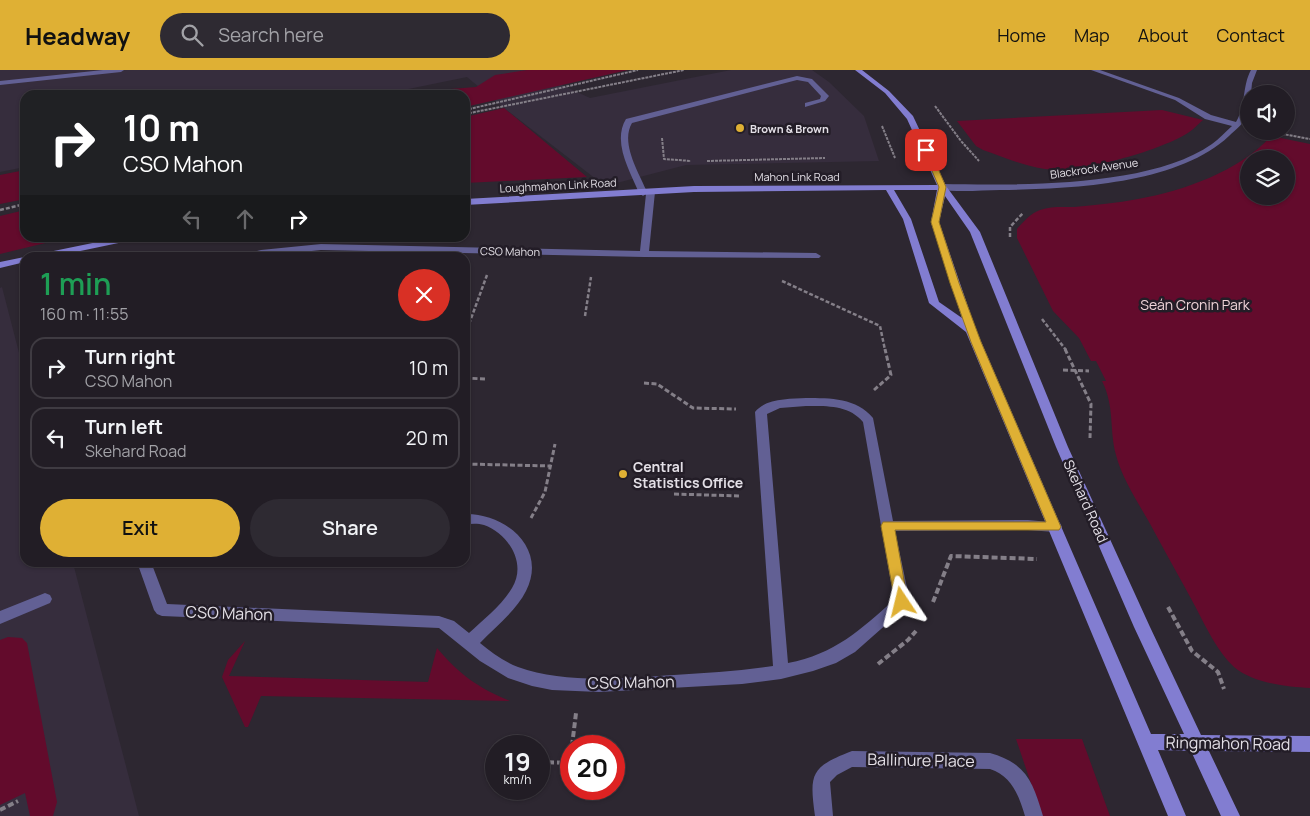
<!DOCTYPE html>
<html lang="en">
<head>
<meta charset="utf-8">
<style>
  body { margin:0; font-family:Manrope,sans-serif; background:#2e2a32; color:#f1f3f6; height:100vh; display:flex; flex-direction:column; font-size:19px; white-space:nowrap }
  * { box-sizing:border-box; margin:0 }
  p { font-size:16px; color:#a2a2a7 }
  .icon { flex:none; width:28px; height:28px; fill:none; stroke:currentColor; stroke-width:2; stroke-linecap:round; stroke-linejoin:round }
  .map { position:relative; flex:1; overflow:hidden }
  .sheet { position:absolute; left:20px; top:182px; width:450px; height:315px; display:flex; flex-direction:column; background:#221d25; border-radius:15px; box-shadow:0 1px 4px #0004,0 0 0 1px #3f3b42 }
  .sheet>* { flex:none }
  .guide { position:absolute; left:20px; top:20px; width:450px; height:152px; border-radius:15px; box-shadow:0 1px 4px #0004,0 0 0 1px #3f3b42; background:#202124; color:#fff; overflow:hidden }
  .fabs { position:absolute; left:1240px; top:15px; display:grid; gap:10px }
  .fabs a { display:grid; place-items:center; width:55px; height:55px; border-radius:50%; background:#221d25; box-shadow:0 1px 4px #0004,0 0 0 1px #3f3b42; font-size:25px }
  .speed { position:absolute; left:485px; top:665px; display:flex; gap:10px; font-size:25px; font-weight:700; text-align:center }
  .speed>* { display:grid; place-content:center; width:65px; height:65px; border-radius:50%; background:#221d25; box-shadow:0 1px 4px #0004,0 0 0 1px #3f3b42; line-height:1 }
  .speed small { font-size:12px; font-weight:400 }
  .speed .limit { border:8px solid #d22; background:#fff; color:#111 }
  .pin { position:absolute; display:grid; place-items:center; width:42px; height:42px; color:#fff; margin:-21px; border-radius:10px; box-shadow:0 2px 8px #0006 }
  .me { position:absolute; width:55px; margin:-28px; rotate:350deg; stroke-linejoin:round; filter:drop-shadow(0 0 4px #0008) }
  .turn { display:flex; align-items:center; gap:18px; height:105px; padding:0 20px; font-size:22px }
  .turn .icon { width:65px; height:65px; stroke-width:2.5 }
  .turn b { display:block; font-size:35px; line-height:42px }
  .lanes { display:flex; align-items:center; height:48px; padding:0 20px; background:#0003; justify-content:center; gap:25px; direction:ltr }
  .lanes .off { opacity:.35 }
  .round { display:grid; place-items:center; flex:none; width:52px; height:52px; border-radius:26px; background:#2e2a32 }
  .head { display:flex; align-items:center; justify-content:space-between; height:85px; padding:0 20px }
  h1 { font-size:30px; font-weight:600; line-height:38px; color:#1e9e55 }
  .cta { display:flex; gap:10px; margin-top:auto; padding:10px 20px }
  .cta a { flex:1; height:58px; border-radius:30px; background:#dfb034; color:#111; font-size:20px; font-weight:600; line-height:58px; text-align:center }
  .cta a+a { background:#2e2a32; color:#f1f3f6 }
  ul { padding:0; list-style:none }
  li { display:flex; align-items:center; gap:15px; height:62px; margin:0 10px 8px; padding:0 10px; border:2px solid #3f3b42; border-radius:15px }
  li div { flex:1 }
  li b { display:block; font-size:19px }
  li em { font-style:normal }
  header { display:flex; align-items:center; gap:30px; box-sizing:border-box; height:70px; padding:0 25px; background:#dfb034; color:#111 }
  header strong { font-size:24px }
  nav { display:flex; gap:28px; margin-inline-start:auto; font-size:18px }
  .search { width:350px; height:45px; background:#2e2a32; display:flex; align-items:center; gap:12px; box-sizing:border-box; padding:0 18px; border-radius:28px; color:#a2a2a7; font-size:19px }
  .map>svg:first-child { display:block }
</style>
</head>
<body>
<header>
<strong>Headway</strong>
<div class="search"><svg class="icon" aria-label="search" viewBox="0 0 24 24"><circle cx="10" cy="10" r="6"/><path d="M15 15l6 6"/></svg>Search here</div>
<nav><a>Home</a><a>Map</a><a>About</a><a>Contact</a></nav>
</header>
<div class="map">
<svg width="1310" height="746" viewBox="0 0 1310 746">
  <rect width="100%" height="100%" fill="#2d2731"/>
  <path fill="#362d3d" d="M0,0H529L590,28L731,0H812L829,12L864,46L879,91L686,95L605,116L504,38L467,7L379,25H25V97L0,102Z
    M2,217L25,306V492L73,493L139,746H0V218Z"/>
  <path fill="#630b2c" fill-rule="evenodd" d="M527,0H628L465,37V25H413L438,20L476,17L495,5Z
    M504,38L587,107L465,113V47Z
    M1162,40L1203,50C1199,53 1196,57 1192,60C1166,80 1077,104 1045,99C1024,96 1003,87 983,80L976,76L957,51Z
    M1271,66L1310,74V618C1286,617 1253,613 1234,597C1217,581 1206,557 1195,536C1182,512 1168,487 1155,463C1142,438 1123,412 1116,385C1109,359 1115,337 1102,311H1106L1096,291H1091L1079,268L1053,241L1017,168V159C1023,152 1031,143 1040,140C1051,136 1063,137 1074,137C1095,135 1117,133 1138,129C1183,121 1240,101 1271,66ZM1249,89H1286V126H1249Z
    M25,100V129L0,134V105Z
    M25,140V168H66L0,184V146Z
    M8,567L22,568L27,573L57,732L53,746H30L25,723L0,735V570Z
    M245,571L229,606L428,612L437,578C459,604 478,618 510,631L261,626L248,657H245L222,607L228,590Z
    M1016,669H1082L1110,746H1042Z"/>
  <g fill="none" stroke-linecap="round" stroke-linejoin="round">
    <path stroke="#847f88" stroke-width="2" stroke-dasharray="3 1" stroke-linecap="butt" d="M935,36L961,71L979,91
      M465,40L638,0
      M465,44L684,0
      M882,56L895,88
      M1266,61L1310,69
      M662,68L664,89L691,91
      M707,91L825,88"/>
    <path stroke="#847f88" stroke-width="2.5" stroke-dasharray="4 2" stroke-linecap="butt" d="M0,140L25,134
      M1010,167V157L1023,143
      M782,211L880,256L885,280
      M585,246L591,207
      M1042,249L1066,280
      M465,265L487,205"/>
    <path stroke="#847f88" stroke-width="3" stroke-dasharray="5 2.5" stroke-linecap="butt" d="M1065,279L1091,334L1090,368
      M1063,300L1089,301
      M465,308L485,309
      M644,313L657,314L693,338L736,339
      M874,320L891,305L885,279
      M465,394L551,396
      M674,424L740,426
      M531,448L545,422L555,374"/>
    <path stroke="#847f88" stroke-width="4" stroke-dasharray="6 3" stroke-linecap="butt" d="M933,532L951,486L1037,489
      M1168,537L1192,581L1218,602L1224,619
      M878,594L908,570L916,561
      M572,676L576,643
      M539,692L570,693L571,686
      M0,740L18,731"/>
    <path fill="#626094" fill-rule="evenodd" d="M103,0H124L121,2L0,15V11Z
      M797,6L812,9L829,26L825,31L805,37V33L820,29L821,26L808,12L797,10L632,53C620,73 639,103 647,122L651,119L655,122L649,181L816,183L821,186L819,188L644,187L321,180L264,186L263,188H229L261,180L321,174L640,181L646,124L643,126L639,123C630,101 612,72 626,49Z
      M806,328C830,328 857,328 873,348L893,451L1028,450L1060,453L1062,457L1060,461L1055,462L1028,460L895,461L910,532L907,536L855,582L836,593L813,601L781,609L742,614L599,622L552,620L532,616L508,608L480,591L439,558L162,546L157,544L154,540L137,492H151L167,534L439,546L454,551L469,563C483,550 502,535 512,518C527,494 509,464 484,455C478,453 471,454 465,454V444C505,443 548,478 526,521C516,541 495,557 480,573C491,582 504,592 518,597C563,614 626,608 674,605C707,603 740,601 773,596L755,342C766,328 790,329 806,328ZM806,336C827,336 849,335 863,352L894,530C860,560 835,584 788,593L767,344L780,338Z
      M45,523L50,525L52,529L50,533L0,554V541Z"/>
    <path fill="#626094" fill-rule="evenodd" d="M1091,0H1100L1179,28L1211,45L1236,52C1246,36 1242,16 1251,0H1257L1252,13L1251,24H1249C1249,31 1250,39 1246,46C1243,55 1236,59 1229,66C1177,115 1069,119 1000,120C981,120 958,123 939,119L938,117L942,114C1018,115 1149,118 1212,74C1219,69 1225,62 1232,56L1205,49L1175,30Z
      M852,681L990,683C1026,693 1033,712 1043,746H1025C1019,726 1012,706 990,699L852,697L837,705L830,712L833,746H815C809,703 811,697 852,681Z"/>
    <path fill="#827dd1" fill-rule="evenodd" d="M855,0H862L889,21L913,46L946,116L980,162L1068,377L1150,557L1201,665L1310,666V682L1209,681L1240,746H1221L1191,681L1158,680L1186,746H1168L966,262L929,233L903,149L886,120L694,122L465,135V129L694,116L937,115L907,49L885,23ZM894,120H937L931,152L962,248L939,232L911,149ZM945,126L970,162L1056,377L1134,557L1184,664H1151L976,260L939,152Z
      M117,168H133L128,171L47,188H25V192L0,198V192Z"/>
  </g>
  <path fill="#dfb034" stroke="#917222" d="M926,78L930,80L946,117L939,152L959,213L981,272L1061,457L1059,460H895L908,532L906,536L902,538L897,536L895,532L881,456L883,452H1046L971,272L950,213L931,152L939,117L923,80Z"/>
  <g fill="#dfb034" stroke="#231d27" stroke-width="2">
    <circle cx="740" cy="58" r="5"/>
    <circle cx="623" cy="404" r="5"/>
  </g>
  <g text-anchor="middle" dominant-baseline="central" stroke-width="5" stroke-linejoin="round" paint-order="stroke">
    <g font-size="11" font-weight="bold" fill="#e3dfe6" stroke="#231d27" text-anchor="start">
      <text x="750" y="58">Brown &amp; Brown</text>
    </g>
    <g font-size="11" fill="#e3dfe6" stroke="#231d27">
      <text transform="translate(1094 98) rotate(-8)">Blackrock Avenue</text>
      <text x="797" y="106">Mahon Link Road</text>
      <text transform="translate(558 115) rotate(-3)">Loughmahon Link Road</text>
      <text transform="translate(510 181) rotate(1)">CSO Mahon</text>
    </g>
    <g font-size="14" fill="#efd4d9" stroke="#231d27">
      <text x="1195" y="234">Seán Cronin Park</text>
    </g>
    <g font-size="14" font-weight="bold" fill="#e3dfe6" stroke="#231d27" text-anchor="start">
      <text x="633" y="396">Central<tspan x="633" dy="16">Statistics Office</tspan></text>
    </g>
    <g font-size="14" fill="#e3dfe6" stroke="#231d27">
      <text transform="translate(1086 431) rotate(66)">Skehard Road</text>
    </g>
    <g font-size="16" fill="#e3dfe6" stroke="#231d27">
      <text transform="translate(229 543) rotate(2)">CSO Mahon</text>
      <text transform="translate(631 612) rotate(-1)">CSO Mahon</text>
      <text transform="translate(1228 673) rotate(1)">Ringmahon Road</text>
      <text transform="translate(921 690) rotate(1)">Ballinure Place</text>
    </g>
  </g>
</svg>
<div class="fabs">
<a><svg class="icon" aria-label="sound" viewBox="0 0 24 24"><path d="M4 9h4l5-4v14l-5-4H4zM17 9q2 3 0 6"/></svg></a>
<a><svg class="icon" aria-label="layers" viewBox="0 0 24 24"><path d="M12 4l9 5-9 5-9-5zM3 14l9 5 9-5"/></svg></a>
</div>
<div class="speed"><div>19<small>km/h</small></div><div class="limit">20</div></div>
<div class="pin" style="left:926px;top:80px;background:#d93025"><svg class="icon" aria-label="arrive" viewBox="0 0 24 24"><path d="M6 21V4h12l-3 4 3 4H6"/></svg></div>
<svg class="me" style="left:902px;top:532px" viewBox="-20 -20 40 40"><path d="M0-17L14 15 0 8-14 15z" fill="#dfb034" stroke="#fff" stroke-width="4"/></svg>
<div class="guide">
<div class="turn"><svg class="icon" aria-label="right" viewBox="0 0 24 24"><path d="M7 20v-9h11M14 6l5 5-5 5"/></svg><div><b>10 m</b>CSO Mahon</div></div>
<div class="lanes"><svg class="icon off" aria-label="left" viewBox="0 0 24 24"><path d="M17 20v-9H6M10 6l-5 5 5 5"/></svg><svg class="icon off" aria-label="ahead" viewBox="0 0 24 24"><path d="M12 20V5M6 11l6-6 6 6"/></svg><svg class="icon" aria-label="right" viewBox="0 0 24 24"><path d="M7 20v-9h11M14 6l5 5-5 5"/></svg></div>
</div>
<section class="sheet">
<div class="head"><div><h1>1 min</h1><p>160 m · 11:55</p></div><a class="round" style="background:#d93025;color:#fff"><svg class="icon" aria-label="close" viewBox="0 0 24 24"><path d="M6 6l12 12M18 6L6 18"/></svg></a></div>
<ul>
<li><svg class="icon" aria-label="right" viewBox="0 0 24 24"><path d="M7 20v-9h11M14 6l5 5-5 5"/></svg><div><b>Turn right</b><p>CSO Mahon</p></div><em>10 m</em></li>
<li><svg class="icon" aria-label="left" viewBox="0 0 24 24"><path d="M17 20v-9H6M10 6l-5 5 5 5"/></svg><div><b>Turn left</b><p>Skehard Road</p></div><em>20 m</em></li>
</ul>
<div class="cta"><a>Exit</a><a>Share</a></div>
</section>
</div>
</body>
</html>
